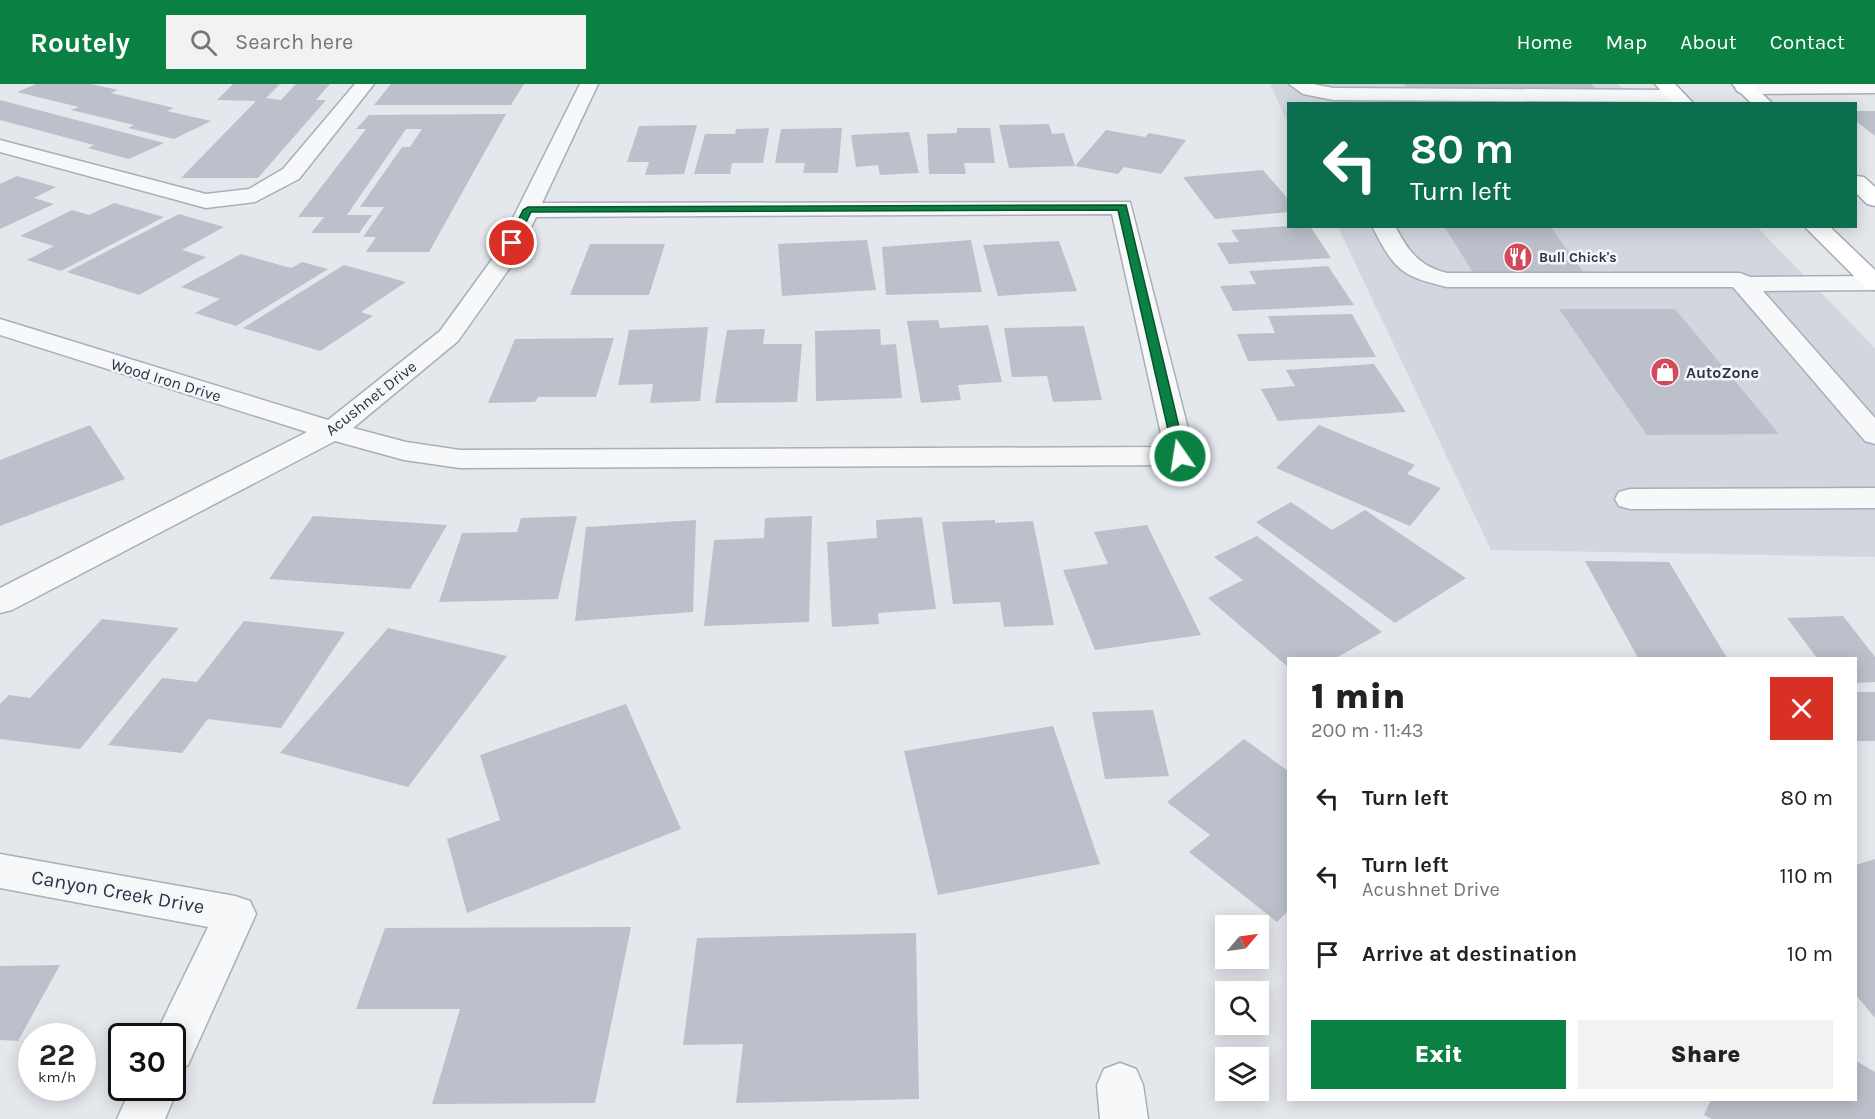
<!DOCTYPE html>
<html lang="en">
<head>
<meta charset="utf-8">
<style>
  body { margin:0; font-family:Karla,sans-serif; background:#f2f2f2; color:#222; height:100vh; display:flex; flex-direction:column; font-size:22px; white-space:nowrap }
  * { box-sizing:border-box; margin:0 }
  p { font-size:20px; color:#767676 }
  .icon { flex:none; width:33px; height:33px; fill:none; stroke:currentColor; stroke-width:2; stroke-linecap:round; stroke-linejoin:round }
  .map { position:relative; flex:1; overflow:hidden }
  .sheet { position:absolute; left:1287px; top:573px; width:570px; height:444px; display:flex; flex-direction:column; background:#fff; border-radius:0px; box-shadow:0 3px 15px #0003 }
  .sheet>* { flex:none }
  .banner { position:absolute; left:1287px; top:18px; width:570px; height:126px; border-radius:0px; box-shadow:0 3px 15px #0003; background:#0b6e4f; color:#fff; overflow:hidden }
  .needle { width:39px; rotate:61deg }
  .tools { position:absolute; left:1215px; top:831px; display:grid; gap:12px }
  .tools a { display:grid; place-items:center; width:54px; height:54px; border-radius:0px; background:#fff; box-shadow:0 3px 15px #0003; font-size:30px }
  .speed { position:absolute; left:18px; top:939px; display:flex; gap:12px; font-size:30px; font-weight:700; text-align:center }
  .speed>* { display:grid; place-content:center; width:78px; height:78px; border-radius:50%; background:#fff; box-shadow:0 3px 15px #0003; line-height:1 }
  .speed small { font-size:15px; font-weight:400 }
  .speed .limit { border:3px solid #111; border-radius:9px; background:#fff; color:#111 }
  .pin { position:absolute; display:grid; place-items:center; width:51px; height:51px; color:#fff; margin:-26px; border:3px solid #fff; border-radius:50%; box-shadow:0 2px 6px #0007 }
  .me { position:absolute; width:66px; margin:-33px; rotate:347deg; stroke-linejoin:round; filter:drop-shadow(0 0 4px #0008) }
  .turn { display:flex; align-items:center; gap:21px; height:126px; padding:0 24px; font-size:27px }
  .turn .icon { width:78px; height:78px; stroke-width:2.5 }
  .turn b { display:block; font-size:42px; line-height:51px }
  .round { display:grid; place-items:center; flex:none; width:63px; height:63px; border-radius:0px; background:#f2f2f2 }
  .overview { display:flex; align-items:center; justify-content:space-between; height:102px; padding:0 24px }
  h1 { font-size:36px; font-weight:800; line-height:45px }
  .action { display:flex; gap:12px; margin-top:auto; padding:12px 24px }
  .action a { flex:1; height:69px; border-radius:0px; background:#0b8043; color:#fff; font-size:24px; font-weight:800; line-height:69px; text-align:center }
  .action a+a { background:#f2f2f2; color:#222 }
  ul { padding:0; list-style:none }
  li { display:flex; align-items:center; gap:18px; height:78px; padding:0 24px }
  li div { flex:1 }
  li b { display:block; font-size:22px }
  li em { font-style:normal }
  header { display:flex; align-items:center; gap:36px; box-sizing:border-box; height:84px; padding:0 30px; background:#0b8043; color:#fff }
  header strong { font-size:28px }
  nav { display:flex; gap:33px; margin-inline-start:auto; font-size:21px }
  .search { width:420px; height:54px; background:#f2f2f2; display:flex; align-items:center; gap:15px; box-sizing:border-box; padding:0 21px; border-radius:0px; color:#767676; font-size:22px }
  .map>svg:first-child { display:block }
</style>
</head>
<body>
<header>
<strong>Routely</strong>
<div class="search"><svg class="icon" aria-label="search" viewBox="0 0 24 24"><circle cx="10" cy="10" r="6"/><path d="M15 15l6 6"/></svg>Search here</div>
<nav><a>Home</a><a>Map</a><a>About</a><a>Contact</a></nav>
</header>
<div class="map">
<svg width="1875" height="1035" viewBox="0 0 1875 1035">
  <rect width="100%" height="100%" fill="#e4e7ec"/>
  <path fill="#d2d6de" d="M1270,0H1618L1637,19L1288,20V39Z
    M1338,143H1757L1875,264V473L1491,466Z"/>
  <path fill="#bbc0ca" d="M36,0H91L118,6L111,9L174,24L167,27L211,37L174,55L128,44L134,41L71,26L79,23L17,8Z
    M233,0H280L266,14L281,16L296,0H330L316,16H326L258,94H181L256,17L217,16Z
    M391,0H524L511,21H374Z
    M1404,0H1591L1595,4H1406Z
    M0,16L164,59L129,75L88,64L94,61L0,36Z
    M1856,27H1875V52L1856,37Z
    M506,30L429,168H366L376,153H363L384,123H360L402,63H410L422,45H406L347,131H372L359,149H311L324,133H298L366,45H356L369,31Z
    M1049,40L1052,50L1064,49L1075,82L1009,84L999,41Z
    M697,41L684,90L645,91L649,78H627L639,42Z
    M769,44L763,79H732L730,90H694L705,50H735L736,45Z
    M842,44L838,89H803L805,79H775L781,45Z
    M957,44H990L995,79H964L966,90H929L927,50L957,49Z
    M1106,46L1145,53L1149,49L1186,56L1161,90L1124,83L1118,90L1075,82Z
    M909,48L919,89L880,91L878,81L856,83L851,51Z
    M1263,86L1288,115V128L1215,135L1183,93Z
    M17,92L56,103L34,114L54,120L0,145V100Z
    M114,119L164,133L61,187L27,176L54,162L20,152L72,126L89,131Z
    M179,130L224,143L182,166L206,173L139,211L67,188Z
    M1290,142H1310L1331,174L1229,180L1217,159L1239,158L1231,146Z
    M1444,142H1550L1584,189L1474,190Z
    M867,156L876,206L782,212L778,160Z
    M971,156L982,208L886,211L882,163Z
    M1059,157L1077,207L998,212L983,161Z
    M590,160H665L649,211H570Z
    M241,170L291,184L302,178L328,185L236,242L195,229L220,215L181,203Z
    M344,181L406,198L361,228L373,232L320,267L243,244Z
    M1328,182L1354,221L1233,227L1220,202L1256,200L1249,187Z
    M1559,225H1675L1779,350L1647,351Z
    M1352,230L1376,273L1248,277L1237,250L1275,249L1268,232Z
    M938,236L940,244L988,241L1002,298L958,301L961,316L921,319L907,237Z
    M1084,242L1102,316L1053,318L1047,292L1012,293L1004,244Z
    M708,243L700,317L650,319L653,300L618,301L629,246Z
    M765,245L763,260H802L797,318L715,319L727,246Z
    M880,245L881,261L896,260L902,314L816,317L815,247Z
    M614,254L596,313H538L535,318L488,319L515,255Z
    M1374,280L1406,328L1278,337L1261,305L1295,302L1286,286Z
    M90,341L125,395L0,442V376Z
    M1319,341L1415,381L1407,390L1441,404L1410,442L1276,384Z
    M1291,418L1332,446L1365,426L1466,494L1395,539L1256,438Z
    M313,432L447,441L410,505L269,495Z
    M577,432L558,515L439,518L462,449L517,448L521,434Z
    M812,432L809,538L704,542L714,456L764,454L765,434Z
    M922,433L936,525L878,529L879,540L832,543L827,458L877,454L876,436Z
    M696,436L693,528L575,537L586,443Z
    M995,436V439L1033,437L1054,541L1004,543L1000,518L953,520L942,438Z
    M1147,441L1201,551L1095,566L1063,486L1108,480L1094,448Z
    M1257,452L1382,548L1336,574H1288V583L1208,514L1243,496L1214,473Z
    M1585,477L1669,478L1727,574H1638Z
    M1843,532L1875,573V598L1856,599V574H1817L1787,534Z
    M102,535L179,544L80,665L0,655V620L9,611L30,614Z
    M244,537L345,548L281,644L208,635L182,669L108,661L162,594L197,598Z
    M388,544L507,572L408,703L280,669Z
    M1856,608H1875V657H1856Z
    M626,620L681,745L467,829L447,755L500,736L480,671Z
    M1153,626L1169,692L1105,695L1092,628Z
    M1053,642L1100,780L938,811L904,667Z
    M1244,655L1288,687V827L1277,838L1189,768L1210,751L1167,718Z
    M1875,775V934L1856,911V781Z
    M631,843L595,1019L432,1020L460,925H356L385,844Z
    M916,849L919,1015L736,1019L743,960L683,961L697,854Z
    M60,881L18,957L0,956V882Z
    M1856,977L1875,988V1035H1712L1704,1031L1711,1016H1856Z"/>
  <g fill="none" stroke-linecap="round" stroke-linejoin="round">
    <g stroke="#a9aeb7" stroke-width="3">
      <path id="minor" d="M355,0H374L299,95L255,118L206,124L0,68V56L206,110L249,105L283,85Z
        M580,0H598L542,119L1130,118L1195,372L1190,378L1180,381L460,384L404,376L335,357L12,526L0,529V504L307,348L0,251V235L328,336L440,247L493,174ZM1112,130L1164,363L460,366L406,358L353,344L458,257L516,175L536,133Z
        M1289,0H1313L1333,4L1676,6L1686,12L1676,18L1333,16L1303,10Z
        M1738,0H1875V9L1745,10L1738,8L1735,4Z
        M1372,142H1395C1408,167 1419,182 1447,189H1740L1750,193L1875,192L1874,206L1763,207L1875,334V360L1865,357L1733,203H1447C1400,192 1394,185 1372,142Z
        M1875,404V424L1630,425L1619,422L1615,415L1619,408L1630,405Z
        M0,770L235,812L250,817L256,830L188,981L172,987V952H155L208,843L0,804Z
        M1120,979L1136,985L1143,1001L1148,1035H1100L1097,1001L1104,985Z
        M172,991L178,1004L165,1035H117L131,1004H172Z"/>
    </g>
    <g stroke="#a3abb8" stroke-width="3">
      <path id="major" d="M1655,0H1675L1694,20H1673Z
        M1732,0H1752L1773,20H1752Z
        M1856,92L1864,93L1875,103V122L1867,120L1856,109Z
        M1804,142H1829L1875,186V206L1866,204Z"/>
    </g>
    <use href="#minor" fill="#f7f8fa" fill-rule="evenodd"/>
    <use href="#major" fill="#fff" fill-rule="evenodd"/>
  </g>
  <path fill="#0b8043" stroke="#07532c" stroke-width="1.5" d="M1126,121L1186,372L1180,376L1174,372L1118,126L531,128L515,161L507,159L523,126L528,123Z"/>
  <defs>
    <g id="restaurant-disc" transform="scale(1.5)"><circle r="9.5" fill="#d1495b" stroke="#f4f6f9"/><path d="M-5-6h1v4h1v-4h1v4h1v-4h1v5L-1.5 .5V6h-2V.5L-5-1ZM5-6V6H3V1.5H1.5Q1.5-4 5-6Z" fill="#fff"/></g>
    <g id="shop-disc" transform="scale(1.5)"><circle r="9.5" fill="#d1495b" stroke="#f4f6f9"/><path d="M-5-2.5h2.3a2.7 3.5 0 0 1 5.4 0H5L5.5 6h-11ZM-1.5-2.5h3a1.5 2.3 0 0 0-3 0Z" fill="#fff"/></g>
  </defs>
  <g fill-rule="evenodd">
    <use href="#restaurant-disc" x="1518" y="173"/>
    <use href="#shop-disc" x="1665" y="288"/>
  </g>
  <g text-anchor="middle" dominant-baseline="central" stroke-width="5" stroke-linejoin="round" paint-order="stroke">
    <g font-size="14" font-weight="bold" fill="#2b3445" stroke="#f4f6f9" text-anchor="start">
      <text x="1539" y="173">Bull Chick's</text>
    </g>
    <g font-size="16" font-weight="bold" fill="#2b3445" stroke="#f4f6f9" text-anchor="start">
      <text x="1686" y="288">AutoZone</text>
    </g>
    <g font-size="16" fill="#2b3445" stroke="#f4f6f9">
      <text transform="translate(166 296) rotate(17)">Wood Iron Drive</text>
      <text transform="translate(371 314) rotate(-38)">Acushnet Drive</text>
    </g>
    <g font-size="20" fill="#2b3445" stroke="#f4f6f9">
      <text transform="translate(118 808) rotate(10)">Canyon Creek Drive</text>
    </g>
  </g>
</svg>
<div class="tools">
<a><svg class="needle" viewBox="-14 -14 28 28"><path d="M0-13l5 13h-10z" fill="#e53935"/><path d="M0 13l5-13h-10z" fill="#767676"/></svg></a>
<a><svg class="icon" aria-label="search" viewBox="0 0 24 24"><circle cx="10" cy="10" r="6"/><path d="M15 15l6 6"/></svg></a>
<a><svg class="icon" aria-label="layers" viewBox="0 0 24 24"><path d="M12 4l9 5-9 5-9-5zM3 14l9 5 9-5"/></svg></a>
</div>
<div class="speed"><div>22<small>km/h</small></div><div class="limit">30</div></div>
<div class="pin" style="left:512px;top:159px;background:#d93025"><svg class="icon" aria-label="arrive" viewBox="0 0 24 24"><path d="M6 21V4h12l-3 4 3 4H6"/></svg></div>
<svg class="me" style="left:1180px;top:372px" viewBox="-20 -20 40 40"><circle r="17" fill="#0b8043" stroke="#fff" stroke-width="3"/><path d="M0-11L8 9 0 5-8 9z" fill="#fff"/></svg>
<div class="banner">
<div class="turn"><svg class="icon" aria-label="left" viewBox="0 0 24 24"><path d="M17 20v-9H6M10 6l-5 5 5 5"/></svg><div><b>80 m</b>Turn left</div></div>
</div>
<section class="sheet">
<div class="overview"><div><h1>1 min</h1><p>200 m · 11:43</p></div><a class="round" style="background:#d93025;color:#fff"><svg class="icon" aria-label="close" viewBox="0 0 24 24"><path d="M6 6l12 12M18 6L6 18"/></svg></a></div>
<ul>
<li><svg class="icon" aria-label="left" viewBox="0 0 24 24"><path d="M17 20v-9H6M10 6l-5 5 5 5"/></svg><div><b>Turn left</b></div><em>80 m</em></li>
<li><svg class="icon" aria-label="left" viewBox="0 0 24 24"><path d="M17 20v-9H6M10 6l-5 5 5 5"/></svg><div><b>Turn left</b><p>Acushnet Drive</p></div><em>110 m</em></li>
<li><svg class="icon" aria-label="arrive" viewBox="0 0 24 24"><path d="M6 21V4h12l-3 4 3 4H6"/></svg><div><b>Arrive at destination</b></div><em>10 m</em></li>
</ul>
<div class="action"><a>Exit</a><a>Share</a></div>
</section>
</div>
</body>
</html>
